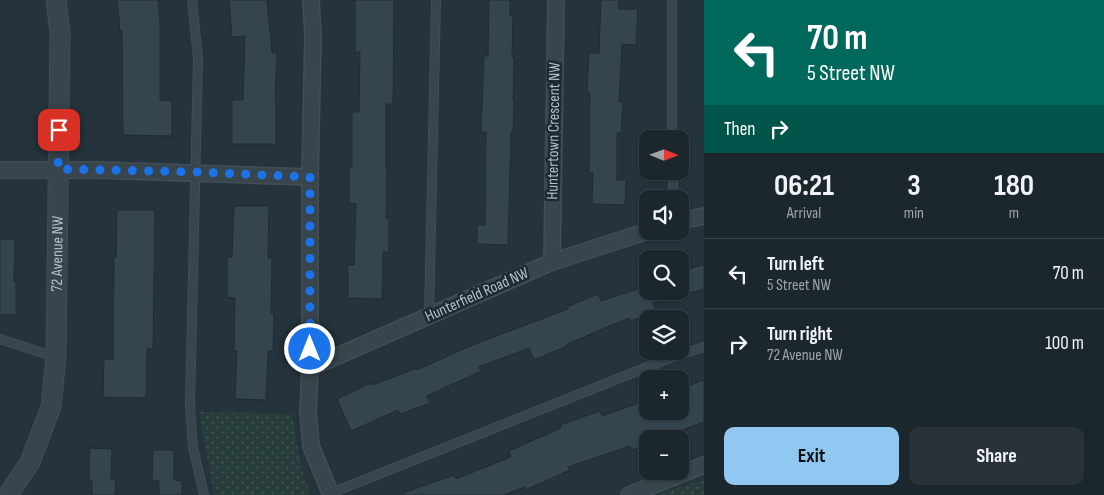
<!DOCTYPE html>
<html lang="en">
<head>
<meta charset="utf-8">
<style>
  body { margin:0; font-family:"Sofia Sans Condensed",sans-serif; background:#293239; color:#f1f3f6; height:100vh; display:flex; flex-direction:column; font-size:19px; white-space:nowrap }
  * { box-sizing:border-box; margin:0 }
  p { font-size:16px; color:#a0a5aa }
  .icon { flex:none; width:28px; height:28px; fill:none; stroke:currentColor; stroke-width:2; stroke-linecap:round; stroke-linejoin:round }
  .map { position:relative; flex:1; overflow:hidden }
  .panel { display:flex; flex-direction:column; background:#1c262d; width:400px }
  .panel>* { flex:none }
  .top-card { background:#00695c; color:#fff; overflow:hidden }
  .needle { width:32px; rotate:91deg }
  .fabs { position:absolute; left:639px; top:130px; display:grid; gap:10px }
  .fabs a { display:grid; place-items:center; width:50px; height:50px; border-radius:10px; background:#1c262d; box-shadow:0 1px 4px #0004,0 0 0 1px #3a4349; font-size:25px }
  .pin { position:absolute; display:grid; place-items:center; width:42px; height:42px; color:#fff; margin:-21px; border-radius:10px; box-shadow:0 2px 8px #0006 }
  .me { position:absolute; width:55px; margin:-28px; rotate:0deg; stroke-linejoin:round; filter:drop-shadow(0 0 4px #0008) }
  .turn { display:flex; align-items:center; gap:18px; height:105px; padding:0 20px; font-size:22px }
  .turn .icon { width:65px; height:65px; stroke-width:2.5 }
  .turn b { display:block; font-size:35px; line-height:42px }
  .then { display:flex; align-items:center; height:48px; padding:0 20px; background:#0003; gap:10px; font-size:19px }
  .eta { display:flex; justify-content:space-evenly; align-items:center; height:85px; text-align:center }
  .eta b { font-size:30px; font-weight:700; line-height:35px }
  .button { display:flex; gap:10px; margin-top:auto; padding:10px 20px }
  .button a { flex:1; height:58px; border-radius:10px; background:#90c8f1; color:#111; font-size:20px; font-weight:700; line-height:58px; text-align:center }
  .button a+a { background:#293239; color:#f1f3f6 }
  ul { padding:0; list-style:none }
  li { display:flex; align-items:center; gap:15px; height:70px; padding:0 20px; border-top:1px solid #3a4349 }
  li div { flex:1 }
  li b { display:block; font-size:19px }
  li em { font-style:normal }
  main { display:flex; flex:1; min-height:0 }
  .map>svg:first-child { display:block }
</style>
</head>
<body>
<main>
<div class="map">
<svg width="704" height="495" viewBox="0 0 704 495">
  <defs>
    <pattern id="park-dots" width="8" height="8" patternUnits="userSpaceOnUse" patternTransform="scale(1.25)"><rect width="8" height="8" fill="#273d3b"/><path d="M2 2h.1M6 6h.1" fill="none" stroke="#445756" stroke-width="1.8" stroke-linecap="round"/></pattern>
  </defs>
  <rect width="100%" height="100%" fill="#25333c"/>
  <path fill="url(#park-dots)" d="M199,412L292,414L302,470L310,495H214Z
    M704,479V495H658Z"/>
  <path fill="#354550" stroke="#202c33" d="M117,0H158L160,21V100L172,101V136L123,135L122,31H120Z
    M229,0H267L272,53H277L275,101H276V144H232V100H243L245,36L232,37Z
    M355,0H394L393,104H386V168H387L386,218L389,219V252H383L382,299L348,298V265H354L356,204L349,203V167H352V112H359L360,52H355Z
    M489,0H510V15H513L512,57H514L513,99H514L513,132H511L508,245L477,244V225H485L486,132H481L484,56H488Z
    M601,0H619V9H638L636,45L622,44L619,102H623L621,133H617V180H626L625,205L592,204L593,173H589L590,92H587L589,53H599Z
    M234,206H269L268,258H272L271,313H274L273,351H268L266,400L235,399L237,351H234L235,298L227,297V257H232Z
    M117,210H155L153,349H147L146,398L103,397L104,359H113L114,257H116Z
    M0,239H15L14,282H16V315H0Z
    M704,265V289L653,303L656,312L630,321L629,318L567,344V346L534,360L529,348L479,367L481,371L427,396L430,403L400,414L398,410L351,431L337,399L371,383L372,385L417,368V370L470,346L568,309L567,307L598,294L601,301L647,286L648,291H680V271Z
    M704,380V422L657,439H648V444L632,450L630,446L568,467L570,470L525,490L524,487L504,495H403V493L454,475L456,479L511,457L509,451L561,428L560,425L600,411L602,416L648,400V411H680V389Z
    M90,448L112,449L111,480H116L115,495H92V481H89Z
    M153,450H174V480L182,481V495H159V481L152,480Z"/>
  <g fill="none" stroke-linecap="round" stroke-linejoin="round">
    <g stroke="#424e55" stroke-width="10">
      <path id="service" d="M192,0L198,58L190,405L193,447L204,495
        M672,0V139
        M673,171V199
        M429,316L436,0
        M0,339L55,357
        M329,494L670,358L704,347"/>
    </g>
    <g stroke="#424e55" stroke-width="18">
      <path id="minor" d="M311,0L313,35L310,177V368L308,413L311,446L331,495
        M0,170H98L310,177
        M680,221L704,216
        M552,262L556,0
        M310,368L552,262L648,231
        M629,495L704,465"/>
    </g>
    <g stroke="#424e55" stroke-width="21">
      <g id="tertiary">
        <path id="s1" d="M8,495L30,462L51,407L56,357L60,33L56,0"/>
      </g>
    </g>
    <use href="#service" stroke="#39454c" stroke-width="8"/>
    <use href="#minor" stroke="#39454c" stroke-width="15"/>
    <use href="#tertiary" stroke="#39454c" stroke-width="19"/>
  </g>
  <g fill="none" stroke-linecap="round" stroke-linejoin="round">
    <path stroke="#1a73e8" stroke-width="9" stroke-dasharray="0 16.2" d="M59,130L58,169L196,172L310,177V349"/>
  </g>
  <g text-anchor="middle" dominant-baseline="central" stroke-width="5" stroke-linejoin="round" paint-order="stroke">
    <g font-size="16" fill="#b5bfc7" stroke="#1e2a31">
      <text transform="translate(554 131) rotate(-89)">Huntertown Crescent NW</text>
      <text stroke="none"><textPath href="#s1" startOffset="252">72 Avenue NW</textPath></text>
      <text transform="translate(477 295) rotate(-24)">Hunterfield Road NW</text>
    </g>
  </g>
</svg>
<div class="fabs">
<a><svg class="needle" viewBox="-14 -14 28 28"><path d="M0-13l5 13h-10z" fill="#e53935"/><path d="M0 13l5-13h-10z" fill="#a0a5aa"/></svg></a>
<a><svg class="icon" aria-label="sound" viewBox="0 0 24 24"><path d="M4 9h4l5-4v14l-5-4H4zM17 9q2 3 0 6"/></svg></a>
<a><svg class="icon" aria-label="search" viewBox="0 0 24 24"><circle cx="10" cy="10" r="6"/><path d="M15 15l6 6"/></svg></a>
<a><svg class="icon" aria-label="layers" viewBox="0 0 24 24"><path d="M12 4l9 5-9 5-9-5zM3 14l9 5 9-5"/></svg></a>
<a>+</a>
<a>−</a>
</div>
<div class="pin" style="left:59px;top:130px;background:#d93025"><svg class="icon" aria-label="arrive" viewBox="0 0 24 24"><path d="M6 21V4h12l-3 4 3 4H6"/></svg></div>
<svg class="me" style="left:310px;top:349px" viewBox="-20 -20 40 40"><circle r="17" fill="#1a73e8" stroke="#fff" stroke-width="3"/><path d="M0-11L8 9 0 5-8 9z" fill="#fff"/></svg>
</div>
<section class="panel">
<div class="top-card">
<div class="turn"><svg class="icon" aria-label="left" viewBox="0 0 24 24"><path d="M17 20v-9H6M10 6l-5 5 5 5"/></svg><div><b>70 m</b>5 Street NW</div></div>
<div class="then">Then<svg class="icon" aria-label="right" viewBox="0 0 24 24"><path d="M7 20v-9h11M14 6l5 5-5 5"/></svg></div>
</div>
<div class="eta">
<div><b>06:21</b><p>Arrival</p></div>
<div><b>3</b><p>min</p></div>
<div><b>180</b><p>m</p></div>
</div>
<ul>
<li><svg class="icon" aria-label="left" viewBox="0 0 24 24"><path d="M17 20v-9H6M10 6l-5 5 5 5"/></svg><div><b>Turn left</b><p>5 Street NW</p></div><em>70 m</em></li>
<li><svg class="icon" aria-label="right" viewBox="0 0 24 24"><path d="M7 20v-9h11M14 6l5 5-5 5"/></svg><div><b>Turn right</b><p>72 Avenue NW</p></div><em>100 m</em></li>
</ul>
<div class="button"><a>Exit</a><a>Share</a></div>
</section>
</main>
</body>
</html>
